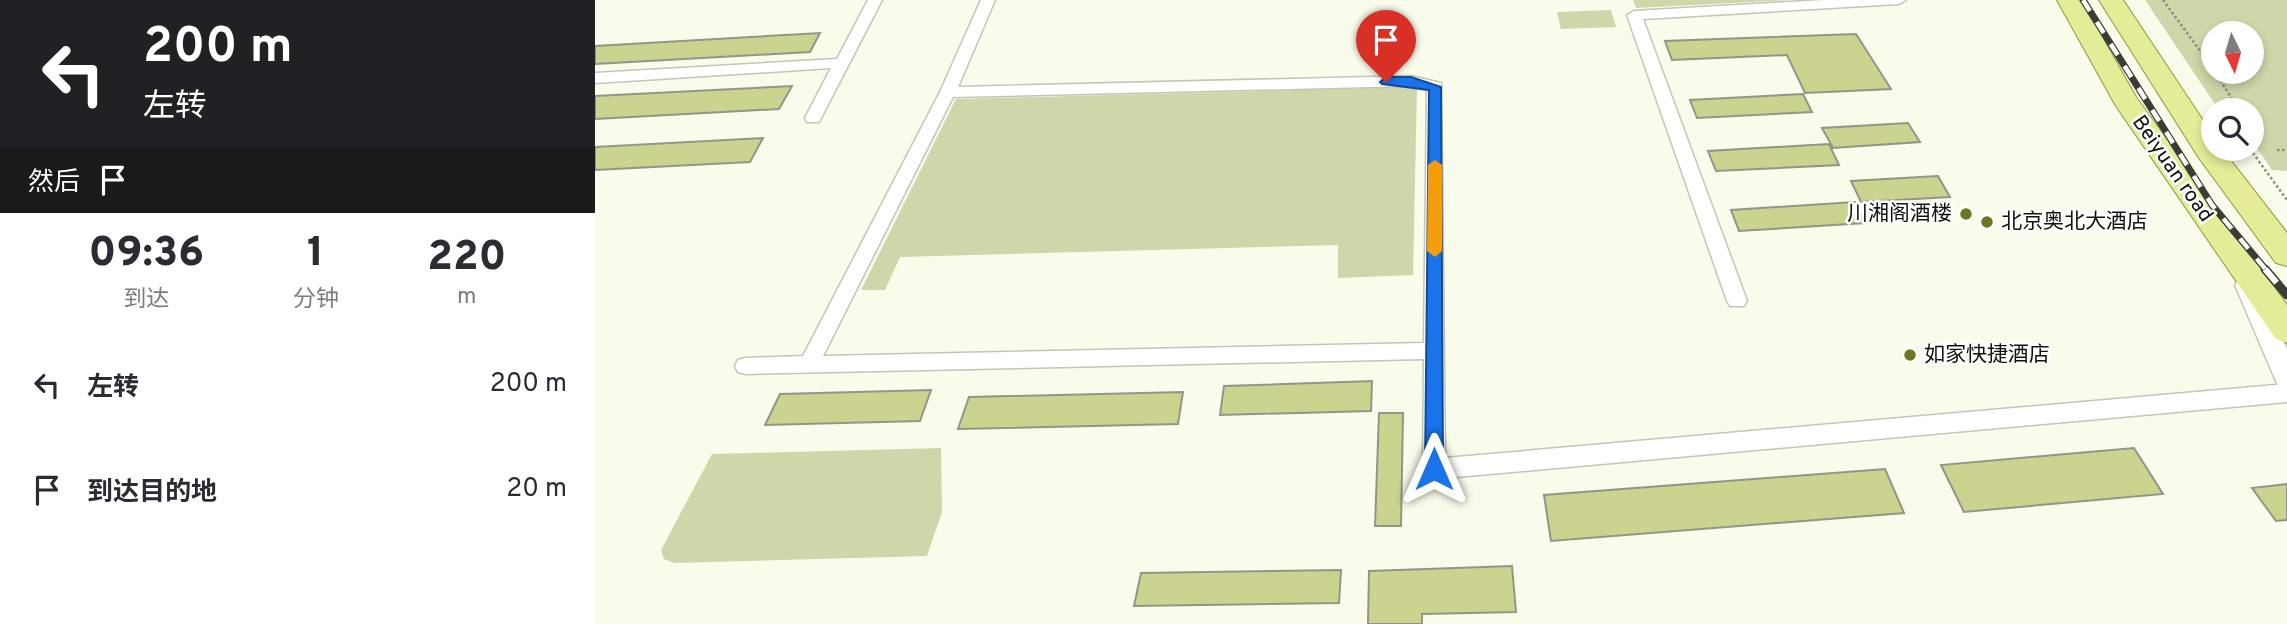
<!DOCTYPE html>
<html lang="zh">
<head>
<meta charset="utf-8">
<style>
  body { margin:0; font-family:Overpass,"Noto Sans SC",sans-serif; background:#f2f2f3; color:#2b2b33; height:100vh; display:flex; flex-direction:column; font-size:26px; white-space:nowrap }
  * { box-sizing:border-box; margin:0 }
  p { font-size:23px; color:#7c7c81 }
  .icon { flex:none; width:38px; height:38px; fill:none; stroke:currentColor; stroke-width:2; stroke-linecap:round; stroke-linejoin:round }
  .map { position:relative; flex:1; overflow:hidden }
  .panel { display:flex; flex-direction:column; background:#fff; width:595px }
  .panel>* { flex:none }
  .top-card { background:#202124; color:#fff; overflow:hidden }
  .needle { width:46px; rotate:175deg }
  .buttons { position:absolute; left:1606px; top:21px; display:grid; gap:14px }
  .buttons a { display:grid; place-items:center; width:63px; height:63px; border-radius:50%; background:#fff; box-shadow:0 4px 10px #0003; font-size:35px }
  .pin { position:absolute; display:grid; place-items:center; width:60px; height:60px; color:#fff; margin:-72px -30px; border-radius:50% 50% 50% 0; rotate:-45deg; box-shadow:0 0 7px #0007 }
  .pin .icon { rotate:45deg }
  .me { position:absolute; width:77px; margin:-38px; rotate:0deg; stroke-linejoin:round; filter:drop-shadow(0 0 5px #0008) }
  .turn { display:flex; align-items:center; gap:24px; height:147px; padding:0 28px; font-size:32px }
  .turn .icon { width:91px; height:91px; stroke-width:2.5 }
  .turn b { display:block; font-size:49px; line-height:60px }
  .then { display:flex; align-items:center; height:66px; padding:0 28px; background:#0003; gap:14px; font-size:26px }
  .eta { display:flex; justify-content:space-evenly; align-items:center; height:119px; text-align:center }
  .eta b { font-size:42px; font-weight:800; line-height:49px }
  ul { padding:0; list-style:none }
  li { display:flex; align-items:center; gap:21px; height:105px; padding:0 28px }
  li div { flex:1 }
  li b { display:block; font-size:26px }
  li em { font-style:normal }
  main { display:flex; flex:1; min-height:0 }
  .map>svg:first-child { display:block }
</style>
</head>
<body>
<main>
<section class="panel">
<div class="top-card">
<div class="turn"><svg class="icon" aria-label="left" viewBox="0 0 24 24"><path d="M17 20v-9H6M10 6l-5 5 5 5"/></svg><div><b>200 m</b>左转</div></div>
<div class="then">然后<svg class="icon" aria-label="arrive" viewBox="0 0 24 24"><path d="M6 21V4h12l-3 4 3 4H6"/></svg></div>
</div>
<div class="eta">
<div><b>09:36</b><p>到达</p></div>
<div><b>1</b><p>分钟</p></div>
<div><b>220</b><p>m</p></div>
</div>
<ul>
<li><svg class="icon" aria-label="left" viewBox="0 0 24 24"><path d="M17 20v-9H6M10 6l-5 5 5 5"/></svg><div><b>左转</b></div><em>200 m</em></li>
<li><svg class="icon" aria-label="arrive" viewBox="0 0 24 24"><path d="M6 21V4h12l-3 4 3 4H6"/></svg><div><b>到达目的地</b></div><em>20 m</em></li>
</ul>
</section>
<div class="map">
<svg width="1692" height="624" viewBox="0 0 1692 624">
  <rect width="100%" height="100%" fill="#f9fbeb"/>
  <path fill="#cfd6a9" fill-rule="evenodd" d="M1038,0H1196L1041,8Z
    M1550,0H1692V171L1677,170L1657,141V110H1624ZM1619,33H1657V72H1619Z
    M1016,10L1021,27L966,29L962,12Z
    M822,87L818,275L743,278V245L305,257L290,290H266L361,99Z
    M346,448L347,512L332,556L79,563L69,559L66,550L117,454Z"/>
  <path fill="#cbd38f" stroke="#939587" stroke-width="2" d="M225,33L215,52L0,64V46Z
    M1261,34L1296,89L1210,93L1192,55L1077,60L1070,41Z
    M197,86L184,109L0,119V96Z
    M1208,94L1217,112L1102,118L1095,100Z
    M1313,123L1325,142L1238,148L1227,128Z
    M168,138L155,162L0,170V147Z
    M1234,144L1244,165L1121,171L1113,151Z
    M1343,176L1355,197L1266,202L1256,181Z
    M1260,202L1270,223L1144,231L1136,210Z
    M777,381L776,411L625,415L629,386Z
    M336,390L325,421L170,425L185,394Z
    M588,392L583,424L363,429L374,397Z
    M784,413H808L806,526H780Z
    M1539,448L1568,494L1369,512L1346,465Z
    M1290,469L1309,513L956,541L949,495Z
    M1692,484V520L1681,521L1657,488Z
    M917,566L921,612L827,614V624H773L774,571Z
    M746,570L744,603L539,606L546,573Z"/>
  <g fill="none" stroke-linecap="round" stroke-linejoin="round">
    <g stroke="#c3c6b6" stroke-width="3">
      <path id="minor" d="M273,0H287L224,122H212L210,118L236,68L0,83V73L242,59Z
        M386,0H400L363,87L816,76L846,83L850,458L1692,384V402L839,479L831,476L828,469L829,359L150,374L143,372L140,366L143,360L150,358L208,356L345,92ZM816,86L832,90L829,343L228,356L358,97Z
        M1229,0H1311L1304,4L1048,19L1152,301L1149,306H1135L1132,301L1032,15L1039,11Z"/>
    </g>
    <g stroke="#c3c6b6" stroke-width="3">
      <path id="tertiary" d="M1652,276L1660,278L1692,349V389L1683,386L1640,285L1644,278Z"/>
    </g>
    <g stroke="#8f983a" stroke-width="2">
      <path id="primary" d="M1462,0H1486L1541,97L1692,305V343L1681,339L1521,106Z
        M1504,0H1528L1619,137V149H1627L1692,233V266L1681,263L1604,158Z"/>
    </g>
    <path stroke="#8c8d82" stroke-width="2.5" stroke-dasharray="2.5 2.5" stroke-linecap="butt" d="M1568,0L1619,70
      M1620,72L1644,110
      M1655,149L1692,200
      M1682,150H1692"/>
    <use href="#minor" fill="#fff" fill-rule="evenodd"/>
    <use href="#tertiary" fill="#fff" fill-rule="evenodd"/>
    <use href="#primary" fill="#e5ec97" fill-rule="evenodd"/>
    <g stroke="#3b3c35" stroke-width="7">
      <path id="rail-far1" d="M1488,0L1617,205L1672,271"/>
    </g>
    <g stroke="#3b3c35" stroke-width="9">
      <path id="rail" d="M1670,269L1692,295"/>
    </g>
    <use href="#rail-far1" stroke="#fff" stroke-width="4.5" stroke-dasharray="13" stroke-linecap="butt"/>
    <use href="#rail" stroke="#fff" stroke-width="6" stroke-dasharray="18" stroke-linecap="butt"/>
  </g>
  <path fill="#1a73e8" stroke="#114b97" stroke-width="2" d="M791,77H816L846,87L848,469L846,475L839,477L833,475L830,469L834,90L787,84L785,82Z"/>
  <path fill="#f59e0b" d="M840,160L847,165V251L840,257L832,251L833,165Z"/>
  <g fill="#6e761f" stroke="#fff" stroke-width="2.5">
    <circle cx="1371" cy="214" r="7"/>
    <circle cx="1392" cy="222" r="7"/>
    <circle cx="1315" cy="355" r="7"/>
  </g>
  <g text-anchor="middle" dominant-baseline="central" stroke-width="5" stroke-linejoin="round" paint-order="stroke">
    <g font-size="21" fill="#12120d" stroke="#fff">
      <text transform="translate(1577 169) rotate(55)">Beiyuan road</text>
    </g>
    <g font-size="21" fill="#12120d" stroke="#fff" text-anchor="start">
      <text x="1357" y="214" text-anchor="end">川湘阁酒楼</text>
      <text x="1406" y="222">北京奥北大酒店</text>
      <text x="1329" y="355">如家快捷酒店</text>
    </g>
  </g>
</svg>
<div class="buttons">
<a><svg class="needle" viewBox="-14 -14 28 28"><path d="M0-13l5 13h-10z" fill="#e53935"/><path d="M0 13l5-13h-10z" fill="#7c7c81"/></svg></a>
<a><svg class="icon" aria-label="search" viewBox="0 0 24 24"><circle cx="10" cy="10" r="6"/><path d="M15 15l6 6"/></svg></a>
</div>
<div class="pin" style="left:791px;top:82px;background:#d93025"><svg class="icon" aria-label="arrive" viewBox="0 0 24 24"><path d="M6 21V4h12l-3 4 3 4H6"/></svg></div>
<svg class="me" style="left:839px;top:469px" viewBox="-20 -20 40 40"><path d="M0-17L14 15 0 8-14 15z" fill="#1a73e8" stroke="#fff" stroke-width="4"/></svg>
</div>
</main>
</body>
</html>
